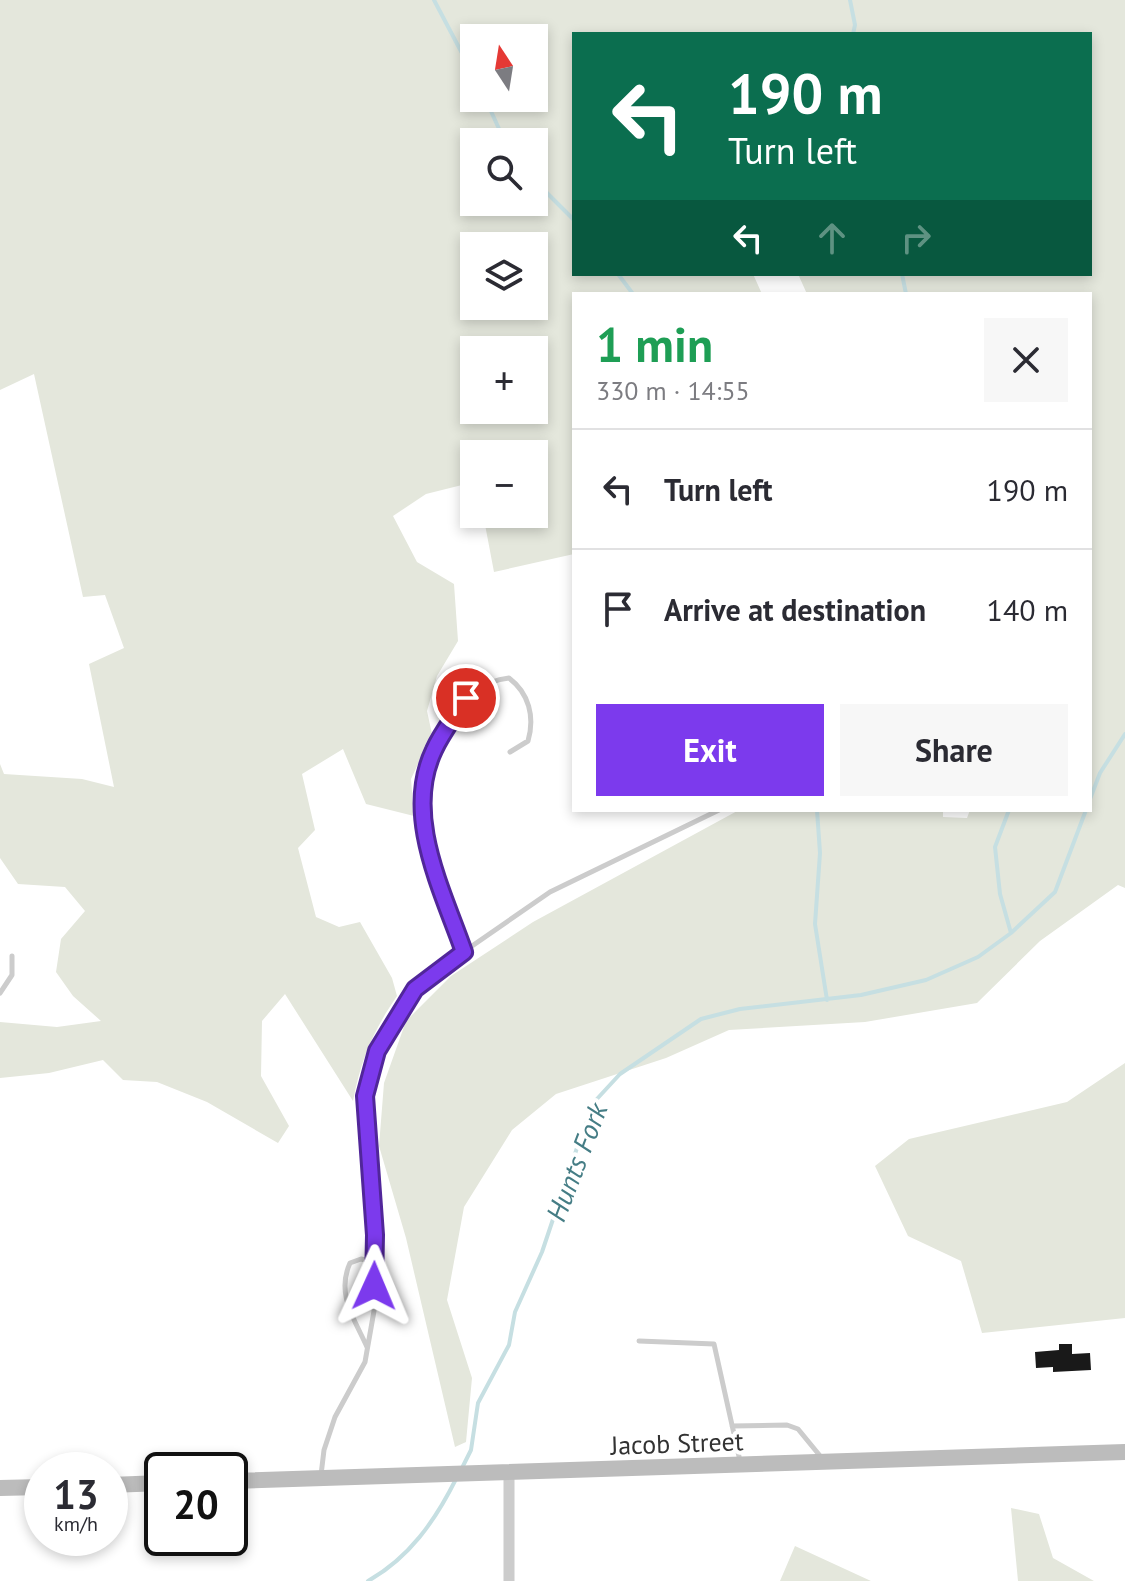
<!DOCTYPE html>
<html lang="en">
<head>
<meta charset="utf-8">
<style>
  body { margin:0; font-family:"PT Sans",sans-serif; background:#f7f7f7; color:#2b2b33; height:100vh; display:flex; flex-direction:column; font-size:30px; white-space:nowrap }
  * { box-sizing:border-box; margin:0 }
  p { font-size:26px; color:#7c7c81 }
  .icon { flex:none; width:44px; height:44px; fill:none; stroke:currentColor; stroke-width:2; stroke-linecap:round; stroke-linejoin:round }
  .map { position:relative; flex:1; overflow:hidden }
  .side { position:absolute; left:572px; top:292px; width:520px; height:520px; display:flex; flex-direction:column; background:#fff; border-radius:0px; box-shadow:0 4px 12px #0003 }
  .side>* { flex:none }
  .banner { position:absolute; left:572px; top:32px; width:520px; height:244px; border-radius:0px; box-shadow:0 4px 12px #0003; background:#0b6e4f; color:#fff; overflow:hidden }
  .needle { width:52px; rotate:348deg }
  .buttons { position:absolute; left:460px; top:24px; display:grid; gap:16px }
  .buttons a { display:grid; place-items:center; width:88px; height:88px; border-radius:0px; background:#fff; box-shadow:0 4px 12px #0003; font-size:40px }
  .speed { position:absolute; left:24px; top:1452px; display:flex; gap:16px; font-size:40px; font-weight:700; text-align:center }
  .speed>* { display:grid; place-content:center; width:104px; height:104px; border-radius:50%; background:#fff; box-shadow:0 4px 12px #0003; line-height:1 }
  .speed small { font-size:20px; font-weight:400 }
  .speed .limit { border:4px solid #111; border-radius:12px; background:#fff; color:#111 }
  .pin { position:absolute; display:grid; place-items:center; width:68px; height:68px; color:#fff; margin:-34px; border:4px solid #fff; border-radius:50%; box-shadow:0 2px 8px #0007 }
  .me { position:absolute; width:88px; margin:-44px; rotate:1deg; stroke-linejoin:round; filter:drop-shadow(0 0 6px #0008) }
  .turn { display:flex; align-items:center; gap:28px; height:168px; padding:0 24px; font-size:36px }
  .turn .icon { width:104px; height:104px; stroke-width:2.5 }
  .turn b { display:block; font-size:56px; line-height:68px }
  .lanes { display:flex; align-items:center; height:76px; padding:0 24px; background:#0003; justify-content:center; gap:40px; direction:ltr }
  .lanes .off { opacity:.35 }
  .round { display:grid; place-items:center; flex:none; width:84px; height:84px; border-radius:0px; background:#f7f7f7 }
  .headline { display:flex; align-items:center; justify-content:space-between; height:136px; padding:0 24px }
  h1 { font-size:48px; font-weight:600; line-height:60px; color:#1e9e55 }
  .cta { display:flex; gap:16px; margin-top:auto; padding:16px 24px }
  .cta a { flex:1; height:92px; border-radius:0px; background:#7c3aed; color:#fff; font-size:32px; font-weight:600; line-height:92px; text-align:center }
  .cta a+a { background:#f7f7f7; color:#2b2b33 }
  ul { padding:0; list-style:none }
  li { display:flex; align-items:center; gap:24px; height:120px; padding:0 24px; border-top:2px solid #e1e1e2 }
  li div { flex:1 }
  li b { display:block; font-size:30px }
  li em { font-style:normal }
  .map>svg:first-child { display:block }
</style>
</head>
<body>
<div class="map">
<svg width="1125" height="1581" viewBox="0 0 1125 1581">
  <rect width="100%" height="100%" fill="#fff"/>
  <path fill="#e4e7dc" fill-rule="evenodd" d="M0,0H1125V888L1118,885L1040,941L977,1003L865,1022L729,1030L666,1058L556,1094L512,1130L464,1207L447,1300L472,1378L466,1442L455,1447L406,1238L379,1146L384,1083L406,1021L451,976L533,922L739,810H943V817L967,818L970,810H1090V294H807L798,274H1090V34H574V274H753L762,294H574V554L494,572L483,514H534V454H474V482L426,494L393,516L417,562L454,584L458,641L437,676L427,711L432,734L411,779L414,816L366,804L343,749L302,774L315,830L298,848L316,917L339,927L360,922L392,978L397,996C373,1031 361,1059 353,1101L285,994L262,1021L261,1076L289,1126L278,1143L207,1102L157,1082L123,1080L103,1060L49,1073L0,1078V1022L57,1027L101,1021L73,996L56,972L61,939L85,911L65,887L18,884L0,858V764L4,774L82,779L114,787L89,664L124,648L105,595L83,597L34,374L0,390ZM474,38H534V98H474ZM474,142H534V202H474ZM474,246H534V306H474ZM474,350H534V410H474Z
    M1125,1063V1318L982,1333L961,1261L908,1236L875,1166L909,1139L1067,1102Z
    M1011,1508L1039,1514L1053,1558L1094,1581H1018Z
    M795,1546L871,1581H780Z"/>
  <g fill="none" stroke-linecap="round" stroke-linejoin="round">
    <path stroke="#c6dfe2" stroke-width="4" d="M434,0L474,76
      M850,0L855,25L853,34
      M485,98L505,142
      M534,180L574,220
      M618,274L633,294
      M902,274L906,294
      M1090,799L1100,773L1125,734
      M817,810L820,853L815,924L827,1000
      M1009,810L995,847L1000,894L1011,933
      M462,1468L471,1450L478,1403L509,1345L515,1312L542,1252L581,1136L596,1100L620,1074L701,1019L740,1009L861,995L926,980L978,957L1011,933L1055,892L1086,810
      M368,1581C409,1558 435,1521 456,1479"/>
  </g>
  <path fill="#191919" d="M1059,1344H1072V1354L1090,1353L1091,1370L1053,1372V1367L1036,1368L1035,1352L1059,1350Z"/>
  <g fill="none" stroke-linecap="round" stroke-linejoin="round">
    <path stroke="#ccc" stroke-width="5" d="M464,952C446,901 410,828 425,774C431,754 442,737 453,720C467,697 481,681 509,678C529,693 535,717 528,741L510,752
      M0,993L12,975V956
      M639,1341L714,1344L740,1461
      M367,1347C354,1318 336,1294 350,1263L361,1259L375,1262
      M732,1426L787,1425L798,1429L821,1457
      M321,1475L324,1450L335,1417L365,1362L374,1311L375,1235L365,1096L377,1051L415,989L446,964L550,892L719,810"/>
    <path stroke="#ccc" stroke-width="11" d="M509,1473V1581"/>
    <path stroke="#bcbcbc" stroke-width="16" d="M230,1481L1125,1452
      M110,1485L162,1483
      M0,1488L42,1487"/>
  </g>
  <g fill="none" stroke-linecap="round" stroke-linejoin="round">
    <g stroke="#51269a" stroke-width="20">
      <path id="route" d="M374,1286L375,1235L365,1096L377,1051L415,989L464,952C442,889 403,815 434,750C442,732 456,715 466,698"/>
    </g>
    <use href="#route" stroke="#7c3aed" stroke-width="14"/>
  </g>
  <g text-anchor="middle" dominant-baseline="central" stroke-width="8" stroke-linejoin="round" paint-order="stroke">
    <g font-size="26" fill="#323232" stroke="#fff">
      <text transform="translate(677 1443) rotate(-2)">Jacob Street</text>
    </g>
    <g font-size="28" font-style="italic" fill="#457d85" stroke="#fff">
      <text transform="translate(576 1162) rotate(-69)">Hunts Fork</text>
    </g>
  </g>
</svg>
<div class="buttons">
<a><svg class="needle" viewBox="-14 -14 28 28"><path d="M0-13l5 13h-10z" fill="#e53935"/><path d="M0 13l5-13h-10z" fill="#7c7c81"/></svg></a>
<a><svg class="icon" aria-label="search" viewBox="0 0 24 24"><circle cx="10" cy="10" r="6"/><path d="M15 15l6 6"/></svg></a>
<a><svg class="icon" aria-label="layers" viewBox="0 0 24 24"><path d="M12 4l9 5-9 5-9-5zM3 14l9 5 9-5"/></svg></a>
<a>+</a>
<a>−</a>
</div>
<div class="speed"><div>13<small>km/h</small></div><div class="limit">20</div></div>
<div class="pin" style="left:466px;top:698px;background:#d93025"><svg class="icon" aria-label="arrive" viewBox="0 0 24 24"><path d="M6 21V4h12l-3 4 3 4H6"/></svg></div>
<svg class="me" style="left:374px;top:1286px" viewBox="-20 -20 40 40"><path d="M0-17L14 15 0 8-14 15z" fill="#7c3aed" stroke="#fff" stroke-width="4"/></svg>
<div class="banner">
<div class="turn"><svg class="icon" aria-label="left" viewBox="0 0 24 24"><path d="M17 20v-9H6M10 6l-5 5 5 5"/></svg><div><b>190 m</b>Turn left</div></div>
<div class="lanes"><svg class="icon" aria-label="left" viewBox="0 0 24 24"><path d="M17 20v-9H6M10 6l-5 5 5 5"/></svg><svg class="icon off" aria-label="ahead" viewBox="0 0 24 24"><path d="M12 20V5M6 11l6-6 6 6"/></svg><svg class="icon off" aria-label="right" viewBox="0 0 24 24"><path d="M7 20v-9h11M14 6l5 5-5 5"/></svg></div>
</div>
<section class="side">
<div class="headline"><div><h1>1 min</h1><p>330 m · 14:55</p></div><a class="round"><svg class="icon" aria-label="close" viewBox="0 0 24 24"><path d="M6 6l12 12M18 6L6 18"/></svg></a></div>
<ul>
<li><svg class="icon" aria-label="left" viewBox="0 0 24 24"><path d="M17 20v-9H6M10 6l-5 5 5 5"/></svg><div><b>Turn left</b></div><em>190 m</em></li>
<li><svg class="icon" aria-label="arrive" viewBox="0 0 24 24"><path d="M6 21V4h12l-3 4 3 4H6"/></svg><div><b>Arrive at destination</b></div><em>140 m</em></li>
</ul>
<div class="cta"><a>Exit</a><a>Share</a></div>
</section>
</div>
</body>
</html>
